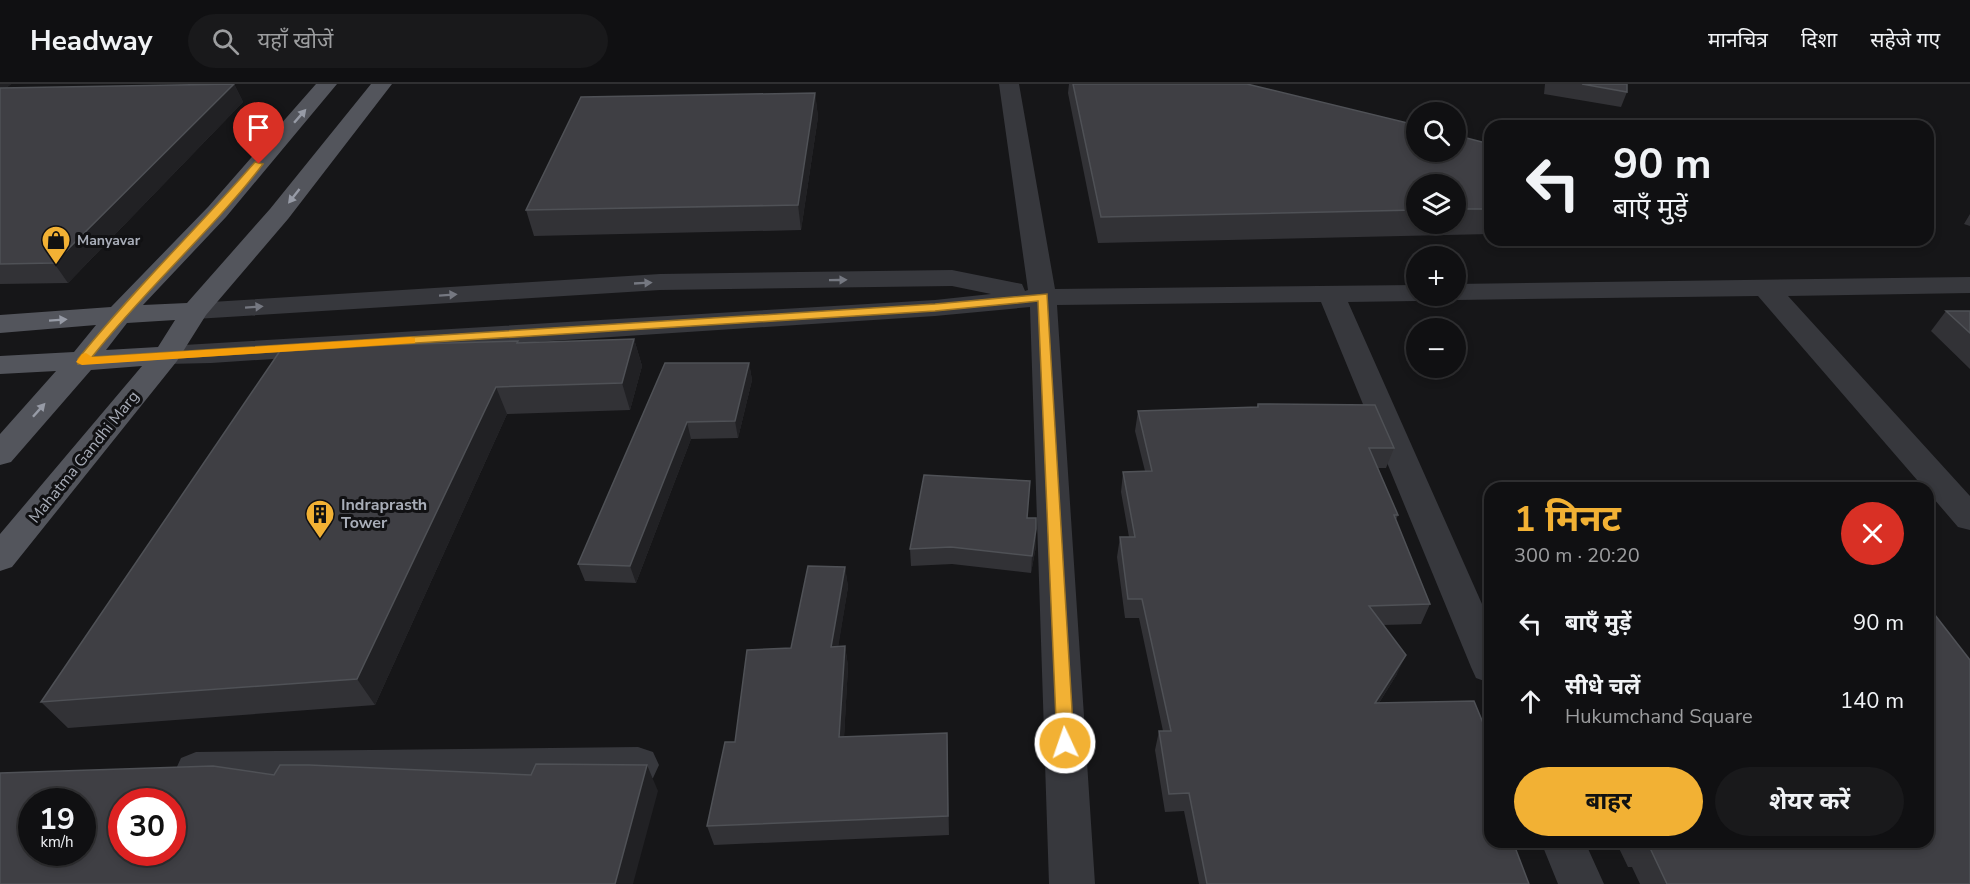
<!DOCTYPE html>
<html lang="hi">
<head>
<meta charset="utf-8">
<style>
  body { margin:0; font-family:"Nunito Sans","Noto Sans Devanagari",sans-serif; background:#19191b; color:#f1f3f6; height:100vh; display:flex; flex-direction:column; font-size:22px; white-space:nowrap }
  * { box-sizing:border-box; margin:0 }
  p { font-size:20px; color:#9c9d9f }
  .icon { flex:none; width:33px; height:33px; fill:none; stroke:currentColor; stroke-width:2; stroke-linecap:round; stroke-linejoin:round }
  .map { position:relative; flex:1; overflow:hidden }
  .drawer { position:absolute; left:1484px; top:398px; width:450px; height:366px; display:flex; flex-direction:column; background:#101012; border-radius:18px; box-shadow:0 3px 9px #0003,0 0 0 2px #303032 }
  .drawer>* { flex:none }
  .guide { position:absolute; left:1484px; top:36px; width:450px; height:126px; border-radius:18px; box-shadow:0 3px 9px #0003,0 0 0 2px #303032; background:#101012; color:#f1f3f6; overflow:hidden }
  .buttons { position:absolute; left:1406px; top:18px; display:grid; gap:12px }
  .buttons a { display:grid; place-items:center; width:60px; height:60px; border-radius:50%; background:#101012; box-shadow:0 3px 9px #0003,0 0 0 2px #303032; font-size:30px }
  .speed { position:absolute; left:18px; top:704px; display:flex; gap:12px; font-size:30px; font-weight:700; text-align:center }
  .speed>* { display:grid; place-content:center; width:78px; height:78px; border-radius:50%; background:#101012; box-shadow:0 3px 9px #0003,0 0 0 2px #303032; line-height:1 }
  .speed small { font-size:15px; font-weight:400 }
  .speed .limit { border:9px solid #d22; background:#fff; color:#111 }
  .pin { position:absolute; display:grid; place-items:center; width:51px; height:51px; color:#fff; margin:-62px -26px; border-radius:50% 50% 50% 0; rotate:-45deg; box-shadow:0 0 6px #0007 }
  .pin .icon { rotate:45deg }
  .me { position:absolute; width:66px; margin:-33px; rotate:357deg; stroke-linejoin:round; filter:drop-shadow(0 0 4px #0008) }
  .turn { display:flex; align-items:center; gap:21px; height:126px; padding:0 30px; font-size:27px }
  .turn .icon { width:78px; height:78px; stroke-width:2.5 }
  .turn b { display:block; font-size:42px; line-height:51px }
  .round { display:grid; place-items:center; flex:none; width:63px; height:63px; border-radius:32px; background:#19191b }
  .overview { display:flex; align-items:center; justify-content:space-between; height:102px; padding:0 30px }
  h1 { font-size:36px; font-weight:700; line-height:45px; color:#f2b134 }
  .primary-button { display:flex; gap:12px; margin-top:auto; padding:12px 30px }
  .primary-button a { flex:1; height:69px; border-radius:36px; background:#f2b134; color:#111; font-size:24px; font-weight:700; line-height:69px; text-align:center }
  .primary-button a+a { background:#19191b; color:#f1f3f6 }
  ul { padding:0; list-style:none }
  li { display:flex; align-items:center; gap:18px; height:78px; padding:0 30px }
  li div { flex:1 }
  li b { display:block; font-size:22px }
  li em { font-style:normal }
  header { display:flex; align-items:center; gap:36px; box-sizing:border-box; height:84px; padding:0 30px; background:#101012; border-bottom:2px solid #303032 }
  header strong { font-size:28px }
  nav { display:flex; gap:33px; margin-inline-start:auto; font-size:21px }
  .search { width:420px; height:54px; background:#19191b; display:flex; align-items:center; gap:15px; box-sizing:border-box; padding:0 21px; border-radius:33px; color:#9c9d9f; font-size:22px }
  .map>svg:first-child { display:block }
</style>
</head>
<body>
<header>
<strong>Headway</strong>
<div class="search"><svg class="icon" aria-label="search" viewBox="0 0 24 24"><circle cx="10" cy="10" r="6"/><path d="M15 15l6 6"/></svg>यहाँ खोजें</div>
<nav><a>मानचित्र</a><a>दिशा</a><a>सहेजे गए</a></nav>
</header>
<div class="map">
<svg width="1970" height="800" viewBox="0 0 1970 800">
  <rect width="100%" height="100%" fill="#161618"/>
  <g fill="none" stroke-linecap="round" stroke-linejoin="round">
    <path fill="#37383d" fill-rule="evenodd" d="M999,0H1019L1055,205L1416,201V212H1428L1426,215L1416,217L1348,218L1490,538V599L1476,594L1471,583L1321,218L1057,221L1095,800H1049L1030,223L935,232L211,279L167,280L157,277L152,271L157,265L167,262L935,216L991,210L952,202L660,206L195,235L185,233L181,227L185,221L195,219L660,190L952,186L1022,200L1025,207L1028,206Z
      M1970,193V209L1788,212L1970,412V446L1958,443L1928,408V404H1924L1758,212L1455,216L1444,212H1455V200Z
      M638,663L653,668L659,681L653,694L638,699L196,706L181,700L175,687L181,674L196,668Z
      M1541,758H1585L1604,800H1558Z"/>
    <path fill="#53555c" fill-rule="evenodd" d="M316,0H337L226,133L143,221L187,219L270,125L371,0H392L288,135L206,231L177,277L12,483L0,487V450L142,282L91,286L11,378L0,381V350L56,287L0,290V272L74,268L96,241L0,249V231L111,223L208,123ZM175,236L158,263L106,266L127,239Z"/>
  </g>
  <path fill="#323236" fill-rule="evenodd" d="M0,0H11L6,4L234,0L243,18L68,199L0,200Z
    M1069,0H1247L1490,60V150L1098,159L1068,9ZM1416,100H1455V140H1416Z
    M1545,0H1627V8L1621,23L1544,10Z
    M815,9L818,33L801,146L534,152L526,126Z
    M1970,130V142L1964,140Z
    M1946,227H1970V285L1931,247Z
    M634,255L642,282L630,326L507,330L375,621L68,644L41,618L518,257L519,259Z
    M665,279H749L752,296L738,354L691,355L636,499L585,497L578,480Z
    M1258,320L1394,364L1386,384H1378L1398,431L1396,436L1430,520L1421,540L1383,541L1397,590L1379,619L1490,758H1520L1515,764L1529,800H1199L1184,727L1165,728L1155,666L1159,647H1163L1139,534H1125L1117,473L1120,453H1129L1121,408L1123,388L1145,387L1135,347L1138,327L1257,323Z
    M1028,434L1036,462L1031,489L952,480L911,482L910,465Z
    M1490,464V496L1482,479Z
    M845,483L848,503L838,562H845L848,582L844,653L947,649L949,751L714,761L707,742L735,658L791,564Z
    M1616,758H1928L1970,800H1640L1632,783H1628Z"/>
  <path fill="#212124" d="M0,0H11L0,9Z
    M234,0L243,18L68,199L54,179Z
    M815,9L818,33L801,146L798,121Z
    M634,255L642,282L630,326L622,299Z
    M749,279L752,296L738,354L735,337Z
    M496,303L507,330L375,621L357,595Z
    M687,338L691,355L636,499L630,482Z
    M1036,445V462L1031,489L1032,472Z
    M845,483L848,503L835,583L831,563Z
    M845,562L848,582L843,673L839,653Z
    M1406,571L1397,590L1367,638L1375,619Z
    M647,681L658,707L633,800H615Z"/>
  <path fill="#3f3f44" stroke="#4f5156" stroke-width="1.5" fill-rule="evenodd" d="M234,0L54,179L0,180V4Z
    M1073,0H1247L1416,41V68H1455V51L1490,60V125H1455V100H1416V126L1101,133Z
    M1582,0H1627V8Z
    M815,9L798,121L526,126L581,13Z
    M1946,227H1970V249Z
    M634,255L622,299L496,303L357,595L41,618L282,264L518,257L517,259Z
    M665,279H749L735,337L687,338L630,482L578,480Z
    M1258,320L1375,321L1394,364H1369L1398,431H1394L1430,520L1369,522L1406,571L1375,619L1474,617L1490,656V758H1513L1529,800H1207L1189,709L1169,710L1159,647H1171L1142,515H1128L1120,453H1135L1123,388L1152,387L1138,327L1258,323Z
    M924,391L1030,397L1027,434H1036V445L1032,472L951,463L910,465Z
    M1834,403V404H1765Z
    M808,482L845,483L831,563L845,562L839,653L947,649L948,732L707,742L725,658H735L747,566L791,564Z
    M1928,522L1970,576V800H1667L1650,764H1645L1642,758H1928Z
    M536,680L647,681L615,800H0V689L213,682L274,691L280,681H309L531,691ZM32,717H82V768H32ZM122,717H172V768H122Z"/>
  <defs><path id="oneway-solid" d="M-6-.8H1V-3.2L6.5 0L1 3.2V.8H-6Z" transform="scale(1.5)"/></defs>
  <g fill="#979ba6">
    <use href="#oneway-solid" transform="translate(300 32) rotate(-49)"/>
    <use href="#oneway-solid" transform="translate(294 112) rotate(128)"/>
    <use href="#oneway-solid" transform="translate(58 236) rotate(-4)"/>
    <use href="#oneway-solid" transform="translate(39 326) rotate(-48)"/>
  </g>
  <g fill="#757881">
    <use href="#oneway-solid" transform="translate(838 196) rotate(-1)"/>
    <use href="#oneway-solid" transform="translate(643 199) rotate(-3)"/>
    <use href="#oneway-solid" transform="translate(448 211) rotate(-4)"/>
    <use href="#oneway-solid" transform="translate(254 223) rotate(-4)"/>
  </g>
  <path fill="#f2b134" stroke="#9d7322" stroke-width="1.5" d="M255,78L263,80C211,148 145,205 92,273L935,220L1047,210L1074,659L1071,664L1065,666L1059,664L1057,659L1038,217L935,227L78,280V275C133,206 197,145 255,78Z"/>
  <path fill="#f59e0b" d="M410,253L415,254V259L82,281L76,278L82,270L86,269L92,273Z"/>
  <defs>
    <g id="shop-pin" transform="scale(1.5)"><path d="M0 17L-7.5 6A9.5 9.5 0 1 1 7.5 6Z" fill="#f2b134" stroke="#111113"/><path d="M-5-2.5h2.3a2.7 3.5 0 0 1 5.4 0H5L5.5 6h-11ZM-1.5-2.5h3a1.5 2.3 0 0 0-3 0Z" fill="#111"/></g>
    <g id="building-pin" transform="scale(1.5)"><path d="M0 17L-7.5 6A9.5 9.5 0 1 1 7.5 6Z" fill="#f2b134" stroke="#111113"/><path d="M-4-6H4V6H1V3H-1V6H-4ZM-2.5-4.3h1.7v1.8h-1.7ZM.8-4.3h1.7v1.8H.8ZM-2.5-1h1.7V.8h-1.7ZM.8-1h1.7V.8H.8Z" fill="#111"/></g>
  </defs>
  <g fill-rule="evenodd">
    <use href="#shop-pin" x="56" y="156"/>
    <use href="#building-pin" x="320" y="430"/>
  </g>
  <g text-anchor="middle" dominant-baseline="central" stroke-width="6" stroke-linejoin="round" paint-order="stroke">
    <g font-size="14" font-weight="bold" fill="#a8adb8" stroke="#111113" text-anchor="start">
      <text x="77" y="156">Manyavar</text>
    </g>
    <g font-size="16" fill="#a8adb8" stroke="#111113">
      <text transform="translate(84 373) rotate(-51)">Mahatma Gandhi Marg</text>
    </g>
    <g font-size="16" font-weight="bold" fill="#a8adb8" stroke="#111113" text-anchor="start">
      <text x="341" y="421">Indraprasth<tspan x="341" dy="18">Tower</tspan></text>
    </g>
  </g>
</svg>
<div class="buttons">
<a><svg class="icon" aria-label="search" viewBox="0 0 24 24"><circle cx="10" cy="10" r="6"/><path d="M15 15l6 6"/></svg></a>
<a><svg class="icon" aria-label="layers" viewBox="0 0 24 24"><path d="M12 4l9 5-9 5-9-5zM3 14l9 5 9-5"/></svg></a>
<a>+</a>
<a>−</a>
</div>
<div class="speed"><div>19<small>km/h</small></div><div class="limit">30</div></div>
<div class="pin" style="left:259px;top:80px;background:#d93025"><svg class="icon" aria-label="arrive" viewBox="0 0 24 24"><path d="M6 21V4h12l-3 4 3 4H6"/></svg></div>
<svg class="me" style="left:1065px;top:659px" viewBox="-20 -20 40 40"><circle r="17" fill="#f2b134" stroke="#fff" stroke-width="3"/><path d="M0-11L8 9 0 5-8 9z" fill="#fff"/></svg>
<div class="guide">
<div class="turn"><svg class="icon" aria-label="left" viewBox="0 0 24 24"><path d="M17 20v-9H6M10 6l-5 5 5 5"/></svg><div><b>90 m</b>बाएँ मुड़ें</div></div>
</div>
<section class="drawer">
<div class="overview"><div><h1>1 मिनट</h1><p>300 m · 20:20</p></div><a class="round" style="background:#d93025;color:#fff"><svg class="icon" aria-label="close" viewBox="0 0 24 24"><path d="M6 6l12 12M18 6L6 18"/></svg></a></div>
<ul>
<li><svg class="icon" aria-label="left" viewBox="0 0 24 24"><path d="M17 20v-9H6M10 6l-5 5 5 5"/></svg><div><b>बाएँ मुड़ें</b></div><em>90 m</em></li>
<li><svg class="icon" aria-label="ahead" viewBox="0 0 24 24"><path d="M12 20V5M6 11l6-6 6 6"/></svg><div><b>सीधे चलें</b><p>Hukumchand Square</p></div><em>140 m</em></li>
</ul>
<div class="primary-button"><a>बाहर</a><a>शेयर करें</a></div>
</section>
</div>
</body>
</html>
